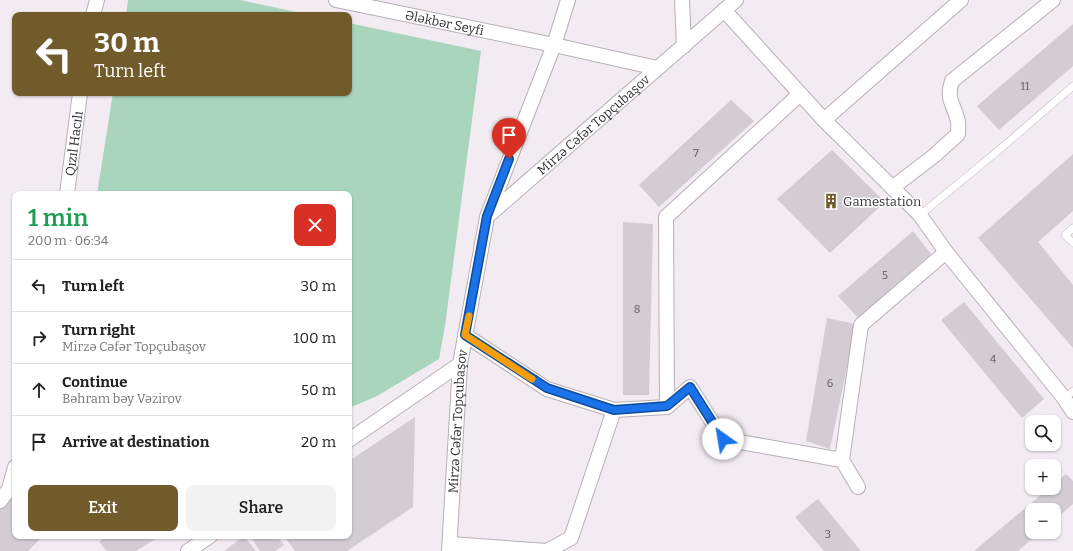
<!DOCTYPE html>
<html lang="en">
<head>
<meta charset="utf-8">
<style>
  body { margin:0; font-family:Bitter,serif; background:#f2f2f2; color:#222; height:100vh; display:flex; flex-direction:column; font-size:15px; white-space:nowrap }
  * { box-sizing:border-box; margin:0 }
  p { font-size:13px; color:#767676 }
  .icon { flex:none; width:22px; height:22px; fill:none; stroke:currentColor; stroke-width:2; stroke-linecap:round; stroke-linejoin:round }
  .map { position:relative; flex:1; overflow:hidden }
  .details { position:absolute; left:12px; top:191px; width:340px; height:348px; display:flex; flex-direction:column; background:#fff; border-radius:8px; box-shadow:0 1px 3px #0004 }
  .details>* { flex:none }
  .hud { position:absolute; left:12px; top:12px; width:340px; height:84px; border-radius:8px; box-shadow:0 1px 3px #0004; background:#725b2b; color:#fff; overflow:hidden }
  .fabs { position:absolute; left:1025px; top:415px; display:grid; gap:8px }
  .fabs a { display:grid; place-items:center; width:36px; height:36px; border-radius:8px; background:#fff; box-shadow:0 1px 3px #0004; font-size:20px }
  .pin { position:absolute; display:grid; place-items:center; width:34px; height:34px; color:#fff; margin:-41px -17px; border-radius:50% 50% 50% 0; rotate:-45deg; box-shadow:0 0 4px #0007 }
  .pin .icon { rotate:45deg }
  .me { position:absolute; width:44px; margin:-22px; rotate:328deg; stroke-linejoin:round; filter:drop-shadow(0 0 3px #0008) }
  .turn { display:flex; align-items:center; gap:14px; height:84px; padding:0 16px; font-size:18px }
  .turn .icon { width:52px; height:52px; stroke-width:2.5 }
  .turn b { display:block; font-size:28px; line-height:34px }
  .round { display:grid; place-items:center; flex:none; width:42px; height:42px; border-radius:8px; background:#f2f2f2 }
  .head { display:flex; align-items:center; justify-content:space-between; height:68px; padding:0 16px }
  h1 { font-size:24px; font-weight:600; line-height:30px; color:#1e9e55 }
  .primary-button { display:flex; gap:8px; margin-top:auto; padding:8px 16px }
  .primary-button a { flex:1; height:46px; border-radius:8px; background:#725b2b; color:#fff; font-size:16px; font-weight:600; line-height:46px; text-align:center }
  .primary-button a+a { background:#f2f2f2; color:#222 }
  ul { padding:0; list-style:none }
  li { display:flex; align-items:center; gap:12px; height:52px; padding:0 16px; border-top:1px solid #e0e0e0 }
  li div { flex:1 }
  li b { display:block; font-size:15px }
  li em { font-style:normal }
  .map>svg:first-child { display:block }
</style>
</head>
<body>
<div class="map">
<svg width="1073" height="551" viewBox="0 0 1073 551">
  <rect width="100%" height="100%" fill="#f2ebf1"/>
  <path fill="#a8d5bc" d="M128,0H240L310,15H126Z
    M349,23L481,51L445,326L439,359L377,396L349,408V194H97L113,93H349Z"/>
  <path fill="#d3cdd3" d="M1073,24V66L999,130L977,106Z
    M731,100L754,121L659,207L639,185Z
    M832,150L885,202L830,253L777,199Z
    M1073,154V211L1038,242L1073,285V348L978,238Z
    M623,222L653,224L649,395H623Z
    M913,231L931,254L858,318L838,296Z
    M964,302L1044,399L1022,418L941,320Z
    M827,318L856,324L830,449L806,441Z
    M415,417L413,507L347,551H295L284,536H349V461Z
    M1066,474L1073,481V504L1054,520V510H1032V532H1040L1018,551H974L1049,488H1054V484Z
    M15,486V536H43L28,551H0V507Z
    M818,499L861,551H824L795,517Z
    M106,536H160L136,551H107L99,542Z
    M244,536L256,551H224Z
    M250,536H277L284,545L275,551H260Z"/>
  <g fill="none" stroke-linecap="round" stroke-linejoin="round">
    <g stroke="#b7b1b6" stroke-width="8">
      <path id="service" d="M920,215L999,150L1073,86
        M1073,228L1065,235L1073,243
        M1064,398L1073,391"/>
    </g>
    <g stroke="#b7b1b6" stroke-width="16">
      <g id="minor">
        <path id="s1" d="M336,0L554,45L657,68"/>
        <path d="M682,0L684,46"/>
        <path d="M724,10L824,120L920,215L946,252L1064,398L1073,412"/>
        <path d="M93,15L97,0"/>
        <path d="M824,120L961,0"/>
        <path d="M892,188L935,155L958,134C958,129 959,122 957,118C953,102 946,100 952,81L1053,0"/>
        <path id="s2" d="M67,194L80,93"/>
        <path id="s3" d="M489,215L736,0"/>
        <path d="M667,407L690,387L723,439L842,460"/>
        <path d="M614,410L667,407L666,217L800,94"/>
        <path d="M349,440L460,364"/>
        <path d="M858,487L842,460L861,325L946,252"/>
        <path d="M0,501L9,489L15,467"/>
        <path d="M450,544L547,551L571,538L614,410L547,389L465,335"/>
        <path d="M188,551L210,536"/>
        <path id="s4" d="M449,551L460,364L487,217L554,45L568,0"/>
      </g>
    </g>
    <use href="#service" stroke="#fff" stroke-width="7"/>
    <use href="#minor" stroke="#fff" stroke-width="14"/>
  </g>
  <g fill="none" stroke-linecap="round" stroke-linejoin="round">
    <g stroke="#114b97" stroke-width="10">
      <path id="route" d="M509,159L487,216L465,335L547,388L614,410L667,406L690,387L723,439"/>
    </g>
    <use href="#route" stroke="#1a73e8" stroke-width="7"/>
    <path stroke="#f59e0b" stroke-width="7" d="M469,316L465,335L532,379"/>
  </g>
  <defs>
    <g id="building-bare" transform="scale(1.2)"><path d="M-4-6H4V6H1V3H-1V6H-4ZM-2.5-4.3h1.7v1.8h-1.7ZM.8-4.3h1.7v1.8H.8ZM-2.5-1h1.7V.8h-1.7ZM.8-1h1.7V.8H.8Z" fill="#725b2b" stroke="#fff" stroke-width="2.5" paint-order="stroke"/></g>
  </defs>
  <g fill-rule="evenodd">
    <use href="#building-bare" x="831" y="201"/>
  </g>
  <g text-anchor="middle" dominant-baseline="central" stroke-width="3" stroke-linejoin="round" paint-order="stroke">
    <g font-size="11" fill="#5b585b">
      <text x="1025" y="86">11</text>
      <text x="696" y="153">7</text>
      <text x="885" y="275">5</text>
      <text x="637" y="309">8</text>
      <text x="993" y="359">4</text>
      <text x="830" y="383">6</text>
      <text x="828" y="534">3</text>
    </g>
    <g font-size="13" fill="#333133" stroke="#fff">
      <text stroke="none"><textPath href="#s1" startOffset="111">Ələkbər Seyfi</textPath></text>
      <text stroke="none"><textPath href="#s3" startOffset="138">Mirzə Cəfər Topçubaşov</textPath></text>
      <text stroke="none"><textPath href="#s2" startOffset="51">Qızıl Hacılı</textPath></text>
      <text stroke="none"><textPath href="#s4" startOffset="130">Mirzə Cəfər Topçubaşov</textPath></text>
    </g>
    <g font-size="13" fill="#333133" stroke="#fff" text-anchor="start">
      <text x="843" y="201">Gamestation</text>
    </g>
  </g>
</svg>
<div class="fabs">
<a><svg class="icon" aria-label="search" viewBox="0 0 24 24"><circle cx="10" cy="10" r="6"/><path d="M15 15l6 6"/></svg></a>
<a>+</a>
<a>−</a>
</div>
<div class="pin" style="left:509px;top:159px;background:#d93025"><svg class="icon" aria-label="arrive" viewBox="0 0 24 24"><path d="M6 21V4h12l-3 4 3 4H6"/></svg></div>
<svg class="me" style="left:723px;top:439px" viewBox="-20 -20 40 40"><circle r="19" fill="#fff"/><path d="M0-13L10 11 0 6-10 11z" fill="#1a73e8"/></svg>
<div class="hud">
<div class="turn"><svg class="icon" aria-label="left" viewBox="0 0 24 24"><path d="M17 20v-9H6M10 6l-5 5 5 5"/></svg><div><b>30 m</b>Turn left</div></div>
</div>
<section class="details">
<div class="head"><div><h1>1 min</h1><p>200 m · 06:34</p></div><a class="round" style="background:#d93025;color:#fff"><svg class="icon" aria-label="close" viewBox="0 0 24 24"><path d="M6 6l12 12M18 6L6 18"/></svg></a></div>
<ul>
<li><svg class="icon" aria-label="left" viewBox="0 0 24 24"><path d="M17 20v-9H6M10 6l-5 5 5 5"/></svg><div><b>Turn left</b></div><em>30 m</em></li>
<li><svg class="icon" aria-label="right" viewBox="0 0 24 24"><path d="M7 20v-9h11M14 6l5 5-5 5"/></svg><div><b>Turn right</b><p>Mirzə Cəfər Topçubaşov</p></div><em>100 m</em></li>
<li><svg class="icon" aria-label="ahead" viewBox="0 0 24 24"><path d="M12 20V5M6 11l6-6 6 6"/></svg><div><b>Continue</b><p>Bəhram bəy Vəzirov</p></div><em>50 m</em></li>
<li><svg class="icon" aria-label="arrive" viewBox="0 0 24 24"><path d="M6 21V4h12l-3 4 3 4H6"/></svg><div><b>Arrive at destination</b></div><em>20 m</em></li>
</ul>
<div class="primary-button"><a>Exit</a><a>Share</a></div>
</section>
</div>
</body>
</html>
